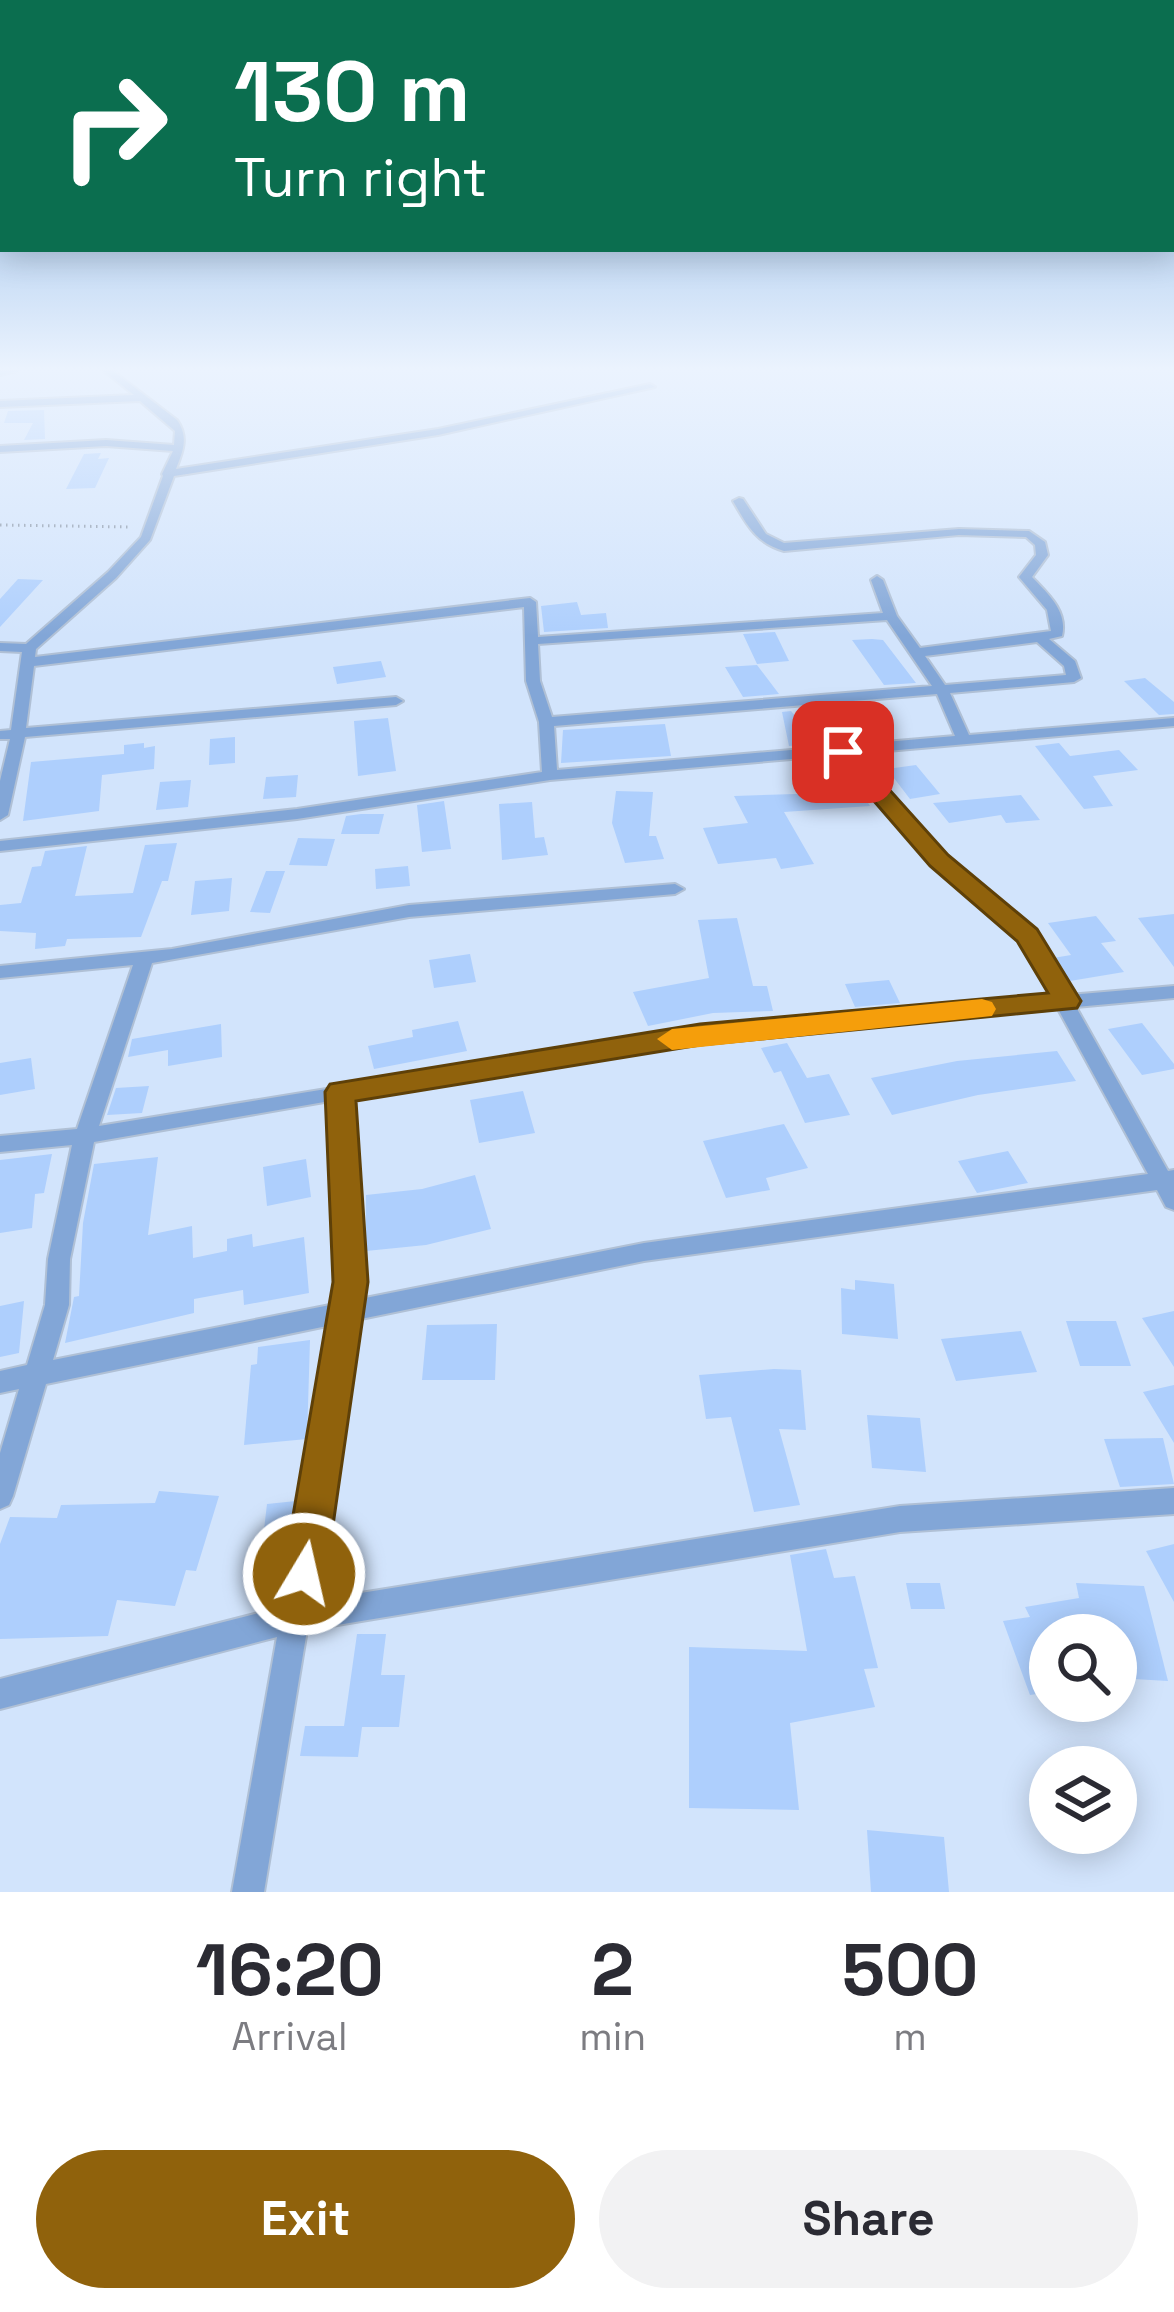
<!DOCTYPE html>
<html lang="en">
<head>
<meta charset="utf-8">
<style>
  body { margin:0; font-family:"Space Grotesk",sans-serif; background:#f2f2f3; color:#2b2b33; height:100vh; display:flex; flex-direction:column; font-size:45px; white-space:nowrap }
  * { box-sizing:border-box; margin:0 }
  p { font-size:39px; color:#7c7c81 }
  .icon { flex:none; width:66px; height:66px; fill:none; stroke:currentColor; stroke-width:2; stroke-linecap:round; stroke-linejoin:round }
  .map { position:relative; height:1892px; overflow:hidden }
  .details { display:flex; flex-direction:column; background:#fff; flex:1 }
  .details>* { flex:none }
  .top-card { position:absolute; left:0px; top:0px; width:1176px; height:252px; box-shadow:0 6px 30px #0003; background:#0b6e4f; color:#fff; overflow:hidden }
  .tools { position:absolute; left:1029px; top:1614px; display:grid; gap:24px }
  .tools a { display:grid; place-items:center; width:108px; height:108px; border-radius:50%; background:#fff; box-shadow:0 6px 30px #0003; font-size:60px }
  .pin { position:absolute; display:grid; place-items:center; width:102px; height:102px; color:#fff; margin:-51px; border-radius:24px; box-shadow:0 6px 18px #0006 }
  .me { position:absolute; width:132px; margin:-66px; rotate:9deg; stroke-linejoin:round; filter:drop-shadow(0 0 9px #0008) }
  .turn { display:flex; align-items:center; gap:42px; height:252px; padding:0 36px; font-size:54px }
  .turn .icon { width:156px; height:156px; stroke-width:2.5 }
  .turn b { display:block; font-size:84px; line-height:102px }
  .eta { display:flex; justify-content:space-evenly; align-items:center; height:204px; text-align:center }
  .eta b { font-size:72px; font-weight:800; line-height:84px }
  .button { display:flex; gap:24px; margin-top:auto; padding:24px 36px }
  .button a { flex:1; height:138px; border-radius:72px; background:#90620c; color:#fff; font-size:48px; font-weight:800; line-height:138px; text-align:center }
  .button a+a { background:#f2f2f3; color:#2b2b33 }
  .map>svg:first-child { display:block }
</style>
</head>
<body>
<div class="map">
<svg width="1174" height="1892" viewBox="0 0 1174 1892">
  <rect width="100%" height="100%" fill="#d2e4fc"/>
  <path fill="#aecffd" d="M44,410L45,439L24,440L33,423H4L8,411Z
    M101,453L98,459L109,458L95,488L66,489L84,454Z
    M18,579L43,580L0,627V599Z
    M577,602L581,615L606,613L608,628L544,632L541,606Z
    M775,632L789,661L757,664L743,634Z
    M872,639L883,640L916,683L884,685L852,640Z
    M381,661L386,677L337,684L333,667Z
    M757,665L779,694L743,697L725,667Z
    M1145,678L1174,702V714L1159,715L1124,681Z
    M791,711L797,718L823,717L832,742L789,746L782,712Z
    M388,718L396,771L358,776L354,721Z
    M665,724L671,756L561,763L563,730Z
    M235,737V763L209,765L210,739Z
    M144,743V748L155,746L154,769L102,775L99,811L23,821L31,762L124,754V745Z
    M1059,743L1070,756L1119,750L1138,770L1093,776L1113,806L1084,809L1035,746Z
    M916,765L940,794L910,799L887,769Z
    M298,775L296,797L263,799L266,777Z
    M191,780L188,807L156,810L160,782Z
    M858,787L870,806L784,812L814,864L781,869L776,858L718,864L703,828L748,823L734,796L829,793Z
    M616,791L653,792L649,836H656L664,859L625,863L612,823Z
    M1021,795L1040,820L1006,823L1001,815L949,823L933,803Z
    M444,801L451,849L422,852L417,805Z
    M532,802L535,838L544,837L548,855L502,860L499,804Z
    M361,814H384L379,834H341L346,816Z
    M298,838L335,839L327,866L289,865Z
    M177,843L168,881H162L141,937L67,939L65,946L35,949L36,933L0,931V905L21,903L32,867L41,866L45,851L87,846L75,896L133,893L145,845Z
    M408,866L410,886L376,889L375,869Z
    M266,871H285L270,913L250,912Z
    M232,878L229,911L191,915L195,881Z
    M1174,914V967L1138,918Z
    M1096,916L1116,941L1101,943L1124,972L1070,981L1053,958L1071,955L1048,923Z
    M737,918L753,986H767L773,1011L713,1013L648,1026L633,992L709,978L698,920Z
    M470,954L476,982L434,988L429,960Z
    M889,980L900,1003L855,1007L845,984Z
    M458,1021L467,1051L374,1069L368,1046L413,1037L412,1030Z
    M1142,1023L1174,1064V1069L1142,1075L1108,1029Z
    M221,1024L222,1057L168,1066V1050L128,1057L132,1039Z
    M787,1043L807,1078L829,1074L850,1115L805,1123L781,1071L774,1073L761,1048Z
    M1057,1051L1076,1081L978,1095L892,1115L871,1078L957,1061Z
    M31,1058L35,1089L0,1095V1063Z
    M149,1086L142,1113L107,1115L116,1088Z
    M523,1091L535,1133L479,1143L470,1100Z
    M784,1124L808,1168L766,1178L770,1190L726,1198L703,1141Z
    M1008,1151L1028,1183L977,1193L958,1161Z
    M52,1154L44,1193L35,1194L32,1228L0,1233V1160Z
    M158,1157L148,1235L192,1226L193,1258L227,1251V1239L252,1234L253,1247L304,1237L309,1293L244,1305L243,1290L194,1299V1313L65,1343L74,1297L79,1296L83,1223L94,1164Z
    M306,1159L311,1197L267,1206L263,1167Z
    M475,1175L491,1229L426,1245L366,1251V1195L422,1189Z
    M855,1280L894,1284L898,1339L842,1334L841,1288L855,1290Z
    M24,1301L19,1353L0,1357V1306Z
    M1174,1311V1367L1142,1318Z
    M1066,1321H1116L1131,1366H1080Z
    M497,1324L495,1380H422L427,1325Z
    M1021,1331L1037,1372L956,1381L941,1339Z
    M310,1340L307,1439L244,1445L251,1365L257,1364L258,1347Z
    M774,1369L801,1370L806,1430L779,1429L800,1505L754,1512L731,1417L706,1419L699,1375Z
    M1174,1385V1443L1143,1392Z
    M867,1415L920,1418L926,1472L872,1468Z
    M1163,1438L1174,1484L1120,1487L1104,1439Z
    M159,1491L219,1496L196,1571L186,1570L175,1606L117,1600L108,1636L0,1639V1544L10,1517L57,1518L61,1505L155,1503Z
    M296,1501L281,1587L257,1589L267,1504Z
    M1174,1544V1602L1146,1551Z
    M826,1549L834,1578L855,1576L878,1668L864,1669L875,1707L790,1723L799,1810L689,1808V1647L807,1651L790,1555Z
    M906,1583H940L945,1609H911Z
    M1076,1583L1144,1586L1168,1681L1116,1678V1635H1050V1692L1030,1695L1003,1621L1030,1617L1025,1607L1079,1598Z
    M357,1634H386L381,1675H405L399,1727H362L358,1757L300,1756L305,1726H344Z
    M867,1830L944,1837L949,1892H871Z"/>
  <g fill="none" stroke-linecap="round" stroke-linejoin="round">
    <g stroke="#b0c0d5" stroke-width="4">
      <path id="minor" d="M0,371H17L0,375Z
        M104,371H113L177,420C189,437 183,451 176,469L438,429L650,384L655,387L438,435L174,476L150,540L116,578L36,649L35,657L530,598L536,602L538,637L883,613L871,580L877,576L883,580L897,616L920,648L1051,631L1047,610L1019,577L1036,555L1035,545L1026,537L959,535L784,551C756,543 747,525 733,501L739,498L743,499L766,534L784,543L959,529L1029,531L1045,542L1048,555L1032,577C1048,594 1068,611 1062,636L1049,639L1075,661L1081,678L1074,682L950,693L969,735L1174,718V726L853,754L945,857L1033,932L1069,995L1174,986V998L1076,1007L1168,1171L1174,1170V1210L1166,1207L1157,1190L644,1261L356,1320L311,1601L900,1506L1174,1488V1514L900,1532L307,1630L264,1892H232L277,1637L0,1709V1679L282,1607L332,1325L46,1384L13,1496L9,1505L0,1509V1453L19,1389L0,1393V1371L27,1365L45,1305L48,1259L72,1145L0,1152V1136L77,1129L133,965L0,978V966L172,949L409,905L675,884L684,889L675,894L409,917L152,963L99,1126L700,1028L1051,997L1020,939L933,865L838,755L550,780L297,819L0,851V841L297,809L542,772L539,722L526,681L524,607L34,666L26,728L396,697L403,701L396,705L25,737L8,815L0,820V781L10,739H0V731L11,730L22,652L0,651V643L26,644L108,572L141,537L163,476L162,474L173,451L106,446L0,452V446L106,440L174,445L175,431L140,401L0,407V401L134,395ZM887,620L932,686L552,717L540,681L538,644ZM1037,642L1064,666L1066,675L945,685L925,656ZM937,694L955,736L557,770L554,726ZM1058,1009L1148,1174L644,1243L360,1299L363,1282L351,1098L700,1042ZM330,1101L339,1282L335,1304L53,1360L69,1305L70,1259L94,1142Z"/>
    </g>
    <path stroke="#8390a1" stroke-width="3" stroke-dasharray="1.5 4.5" stroke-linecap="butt" d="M0,525L132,527"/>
    <use href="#minor" fill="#82a6d7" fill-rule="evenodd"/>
  </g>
  <linearGradient id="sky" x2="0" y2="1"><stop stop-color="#6da3df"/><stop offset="0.58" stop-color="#ebf3fe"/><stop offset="1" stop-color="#ebf3fe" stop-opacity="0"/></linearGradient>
  <rect width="1174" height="636" fill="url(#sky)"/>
  <path fill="#90620c" stroke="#5e4008" stroke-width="3" d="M843,745L851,747L948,855L1037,929L1081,1001L1077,1008L700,1045L356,1101L368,1282L326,1574L319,1589L304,1595L290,1589L283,1574L333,1282L325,1092L330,1084L700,1024L1048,993L1017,941L930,866L835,756L832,752Z"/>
  <path fill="#f59e0b" d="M982,999L992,1002L996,1009L992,1016L672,1050L657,1039L672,1029Z"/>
</svg>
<div class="tools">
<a><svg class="icon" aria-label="search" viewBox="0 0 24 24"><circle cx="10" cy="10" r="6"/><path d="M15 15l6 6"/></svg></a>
<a><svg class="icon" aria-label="layers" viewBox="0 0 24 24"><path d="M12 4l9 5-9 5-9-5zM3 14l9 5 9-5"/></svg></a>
</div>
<div class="pin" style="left:843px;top:752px;background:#d93025"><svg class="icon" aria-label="arrive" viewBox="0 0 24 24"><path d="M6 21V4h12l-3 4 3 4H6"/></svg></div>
<svg class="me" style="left:304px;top:1574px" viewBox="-20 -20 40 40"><circle r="17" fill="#90620c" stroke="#fff" stroke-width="3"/><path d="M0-11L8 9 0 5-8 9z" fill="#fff"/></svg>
<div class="top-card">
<div class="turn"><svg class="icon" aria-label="right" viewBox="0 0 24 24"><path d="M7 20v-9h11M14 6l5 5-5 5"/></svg><div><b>130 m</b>Turn right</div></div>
</div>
</div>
<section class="details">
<div class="eta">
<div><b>16:20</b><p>Arrival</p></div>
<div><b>2</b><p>min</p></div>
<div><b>500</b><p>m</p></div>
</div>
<div class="button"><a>Exit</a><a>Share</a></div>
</section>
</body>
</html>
